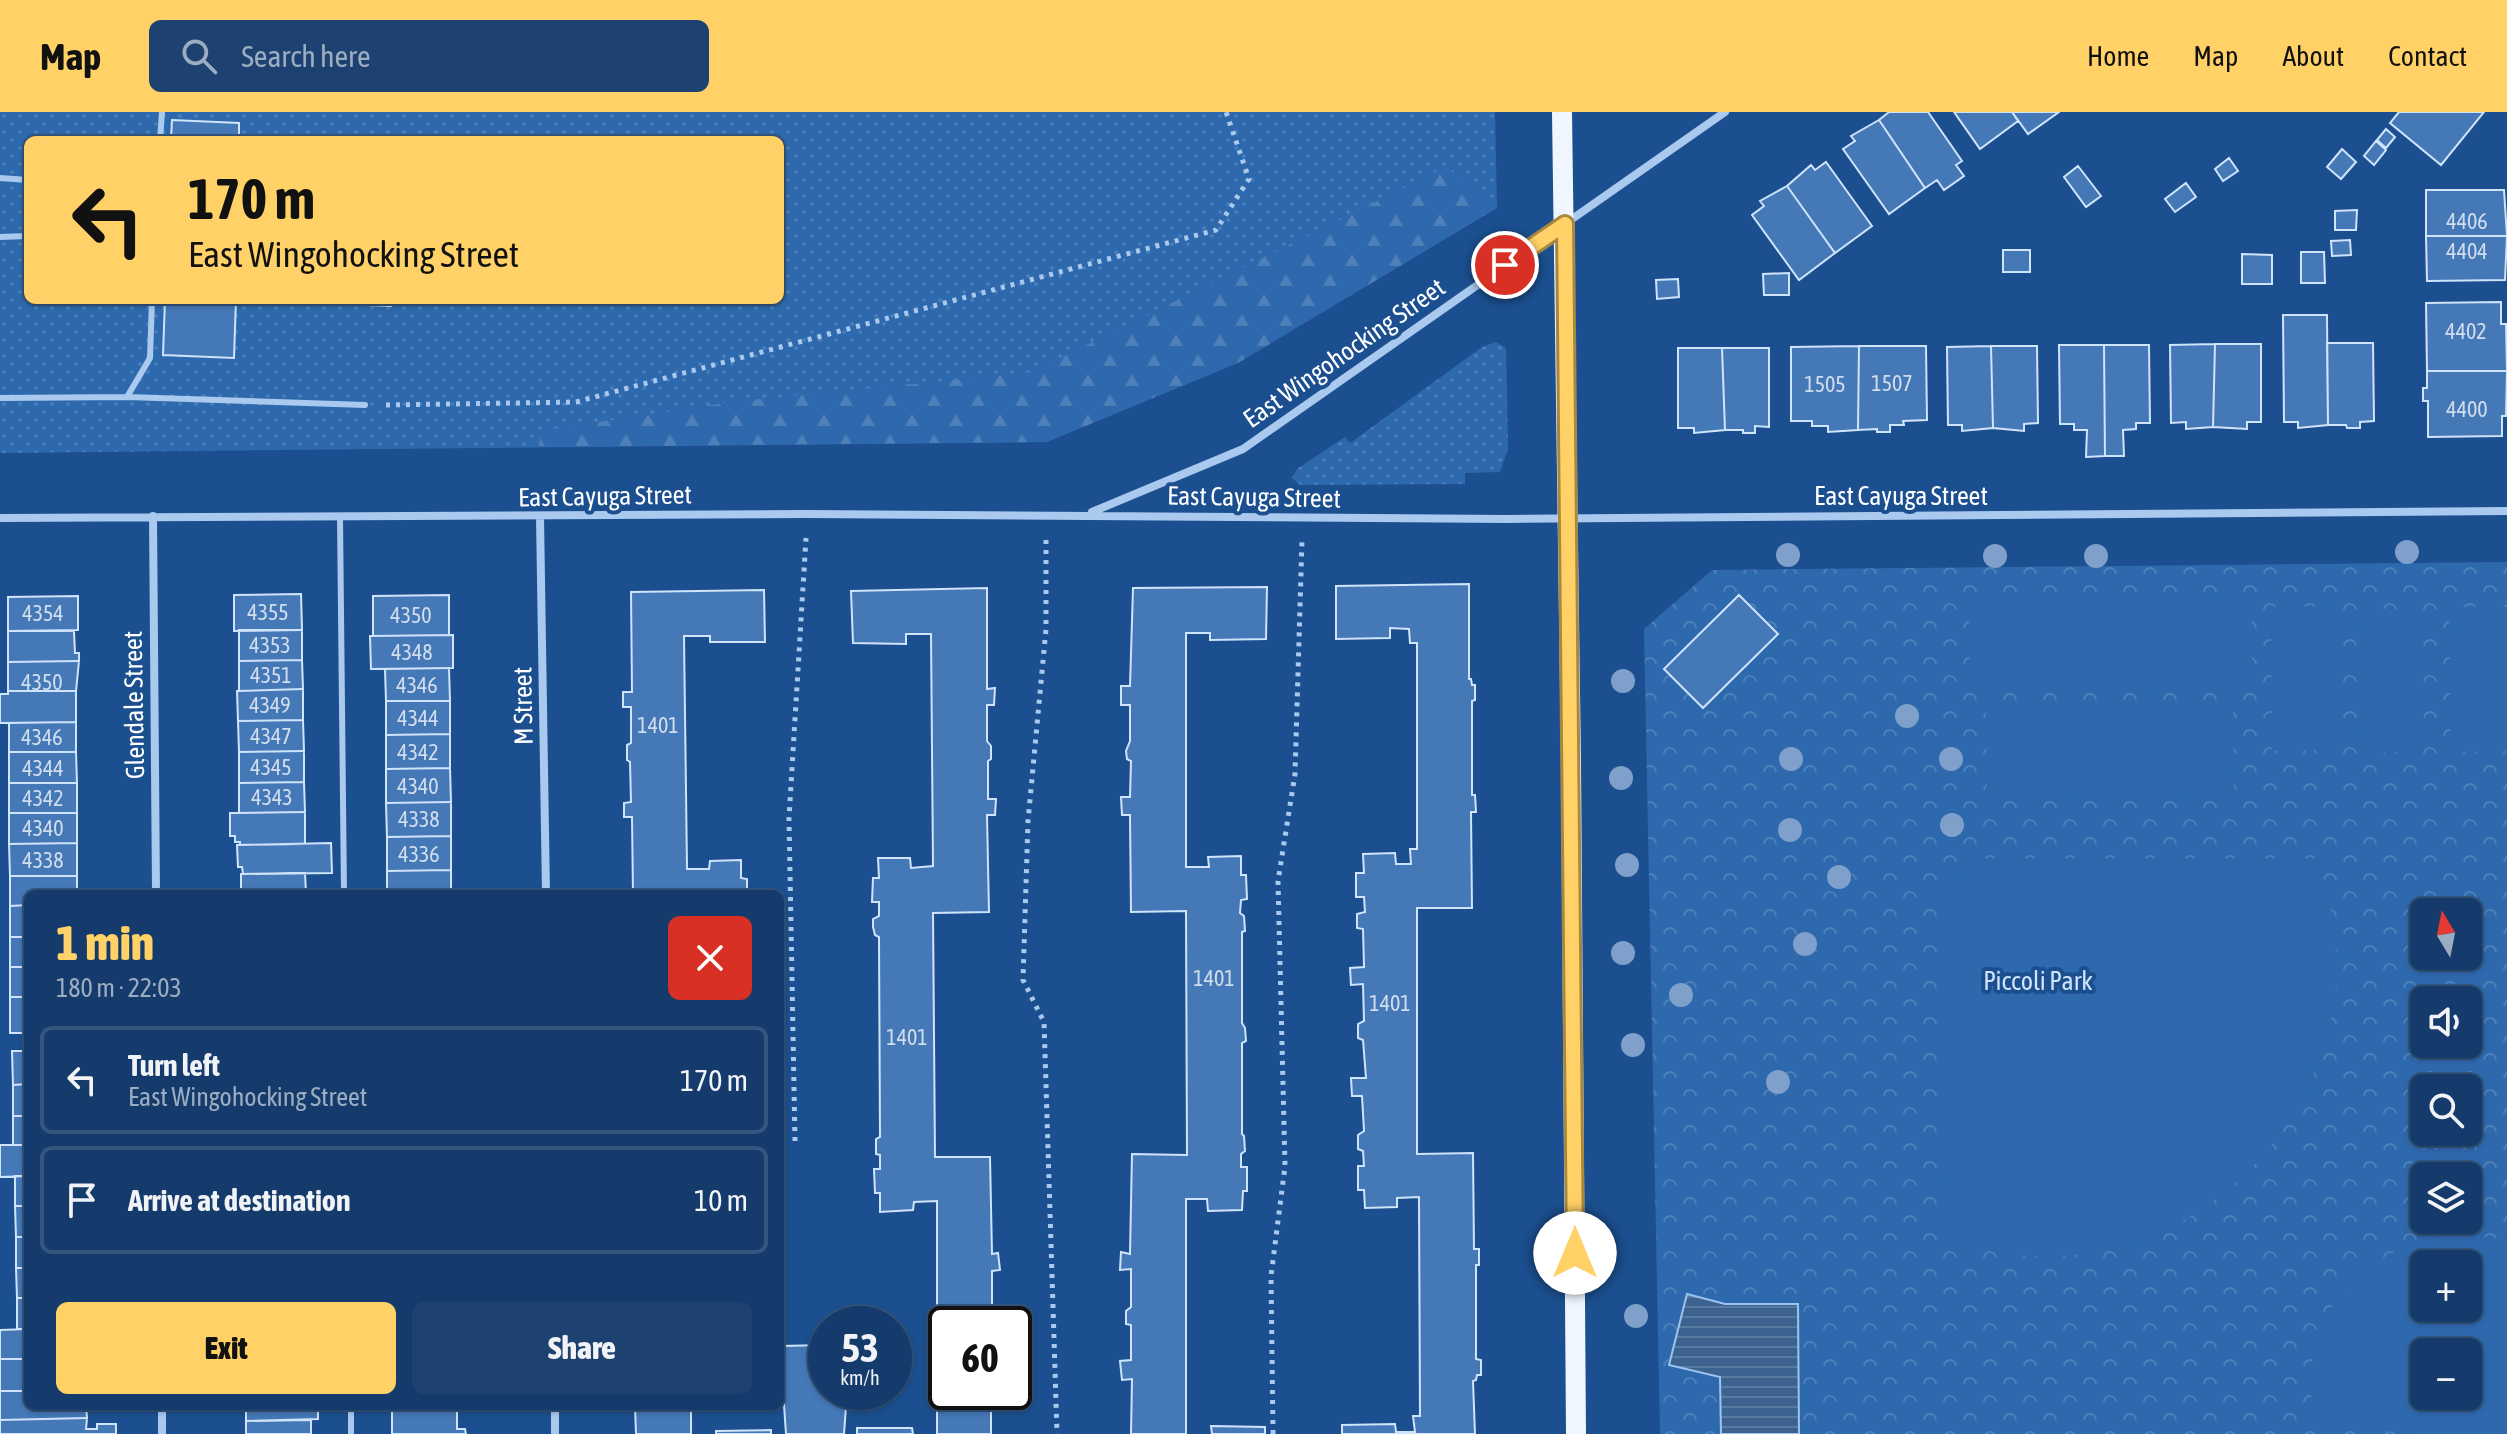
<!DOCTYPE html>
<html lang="en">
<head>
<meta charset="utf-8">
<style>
  body { margin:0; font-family:"Asap Condensed",sans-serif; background:#1d4271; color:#f1f3f6; height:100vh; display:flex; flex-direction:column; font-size:30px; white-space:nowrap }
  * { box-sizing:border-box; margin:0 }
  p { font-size:26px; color:#9dadc1 }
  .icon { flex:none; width:44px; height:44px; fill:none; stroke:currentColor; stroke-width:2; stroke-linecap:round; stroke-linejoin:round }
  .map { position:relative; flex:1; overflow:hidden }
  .drawer { position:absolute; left:24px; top:778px; width:760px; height:520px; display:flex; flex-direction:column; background:#143b6b; border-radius:12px; box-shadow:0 2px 6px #0004,0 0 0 2px #33557e }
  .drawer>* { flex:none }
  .hud { position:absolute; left:24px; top:24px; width:760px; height:168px; border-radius:12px; box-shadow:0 2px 6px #0004,0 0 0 2px #33557e; background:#ffd166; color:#111; overflow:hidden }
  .needle { width:52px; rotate:350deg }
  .fabs { position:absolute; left:2410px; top:786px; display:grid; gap:16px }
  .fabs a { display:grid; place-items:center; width:72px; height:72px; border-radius:12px; background:#143b6b; box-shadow:0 2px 6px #0004,0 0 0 2px #33557e; font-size:40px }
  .speed { position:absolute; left:808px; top:1194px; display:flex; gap:16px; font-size:40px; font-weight:700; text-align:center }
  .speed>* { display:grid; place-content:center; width:104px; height:104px; border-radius:50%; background:#143b6b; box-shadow:0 2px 6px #0004,0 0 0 2px #33557e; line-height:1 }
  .speed small { font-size:20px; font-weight:400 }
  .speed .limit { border:4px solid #111; border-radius:12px; background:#fff; color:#111 }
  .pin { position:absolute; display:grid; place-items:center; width:68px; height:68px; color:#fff; margin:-34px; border:4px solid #fff; border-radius:50%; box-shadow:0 2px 8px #0007 }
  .me { position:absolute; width:88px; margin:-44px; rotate:0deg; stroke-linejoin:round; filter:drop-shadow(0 0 6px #0008) }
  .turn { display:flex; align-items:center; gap:28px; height:168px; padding:0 32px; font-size:36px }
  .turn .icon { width:104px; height:104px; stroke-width:2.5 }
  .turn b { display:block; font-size:56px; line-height:68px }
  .round { display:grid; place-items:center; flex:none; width:84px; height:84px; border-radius:12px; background:#1d4271 }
  .overview { display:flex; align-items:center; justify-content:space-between; height:136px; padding:0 32px }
  h1 { font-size:48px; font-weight:800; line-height:60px; color:#ffd166 }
  .cta { display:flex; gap:16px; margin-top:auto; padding:16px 32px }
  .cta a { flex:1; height:92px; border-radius:12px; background:#ffd166; color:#111; font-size:32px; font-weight:800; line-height:92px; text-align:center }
  .cta a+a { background:#1d4271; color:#f1f3f6 }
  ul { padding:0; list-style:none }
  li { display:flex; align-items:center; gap:24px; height:108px; margin:0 16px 12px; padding:0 16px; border:4px solid #33557e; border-radius:12px }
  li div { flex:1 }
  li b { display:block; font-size:30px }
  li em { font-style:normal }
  header { display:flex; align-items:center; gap:48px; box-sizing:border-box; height:112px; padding:0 40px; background:#ffd166; color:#111 }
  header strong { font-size:38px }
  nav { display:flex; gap:44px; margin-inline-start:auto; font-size:28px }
  .search { width:560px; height:72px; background:#1d4271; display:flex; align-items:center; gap:20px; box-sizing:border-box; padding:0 28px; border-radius:12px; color:#9dadc1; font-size:30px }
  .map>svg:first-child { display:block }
</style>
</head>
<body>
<header>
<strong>Map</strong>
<div class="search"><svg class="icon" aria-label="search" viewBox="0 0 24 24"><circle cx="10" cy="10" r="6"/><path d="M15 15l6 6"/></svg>Search here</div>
<nav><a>Home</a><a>Map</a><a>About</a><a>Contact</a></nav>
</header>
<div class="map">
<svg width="2507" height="1322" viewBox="0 0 2507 1322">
  <defs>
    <pattern id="grass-dots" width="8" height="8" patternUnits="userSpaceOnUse" patternTransform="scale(2)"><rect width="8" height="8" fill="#2e69ad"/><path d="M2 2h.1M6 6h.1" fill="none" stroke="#4d80b9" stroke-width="1.8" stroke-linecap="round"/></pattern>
    <pattern id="forest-firs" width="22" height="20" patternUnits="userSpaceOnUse" patternTransform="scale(2)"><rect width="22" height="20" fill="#2e69ad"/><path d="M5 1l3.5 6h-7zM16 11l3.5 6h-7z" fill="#4d80b9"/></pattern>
    <pattern id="park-crowns" width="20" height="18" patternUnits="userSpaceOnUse" patternTransform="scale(2)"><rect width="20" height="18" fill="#2e69ad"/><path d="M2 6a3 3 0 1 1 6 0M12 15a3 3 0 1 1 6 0" fill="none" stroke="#4d80b9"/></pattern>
    <pattern id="water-rules" width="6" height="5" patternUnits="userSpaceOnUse" patternTransform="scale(2)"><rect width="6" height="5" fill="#3c6290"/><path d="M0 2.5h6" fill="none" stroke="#597aa1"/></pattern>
  </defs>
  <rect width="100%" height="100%" fill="#1b4f8f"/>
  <path fill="url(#grass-dots)" fill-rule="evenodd" d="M0,0H1495L1497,96L1047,330L0,341ZM28,28H780V188H28Z
    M1496,230L1506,236L1508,337L1500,360L1465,361V372L1300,373L1292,366L1297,357L1345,325L1350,331L1482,235Z"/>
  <path fill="url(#forest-firs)" d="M1446,55L1497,96L1238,251L1047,330L540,335L539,319L732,290L1032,260Z"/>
  <path fill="url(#park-crowns)" fill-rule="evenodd" d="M2507,450V1322H1660L1644,517L1712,458ZM2424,800H2468V844H2424ZM2424,888H2468V932H2424ZM2424,976H2468V1020H2424ZM2424,1064H2468V1108H2424ZM2424,1152H2468V1196H2424ZM2424,1240H2468V1284H2424Z"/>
  <path fill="#2e69ad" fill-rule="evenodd" d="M2252,486V577L1970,579L1969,488Z
    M2338,494L2339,638L2272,639L2271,495Z
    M2507,495V639L2451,640L2449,495Z
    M2356,497H2423L2424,640L2357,641Z
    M2233,588L2234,680L1987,684L1986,591Z
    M1977,746H2318C2330,788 2339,829 2336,872C2325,1013 2205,1138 2061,1144C2020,1146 1981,1139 1941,1127L1939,783Z
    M2465,1122L2507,1128V1322H2415L2315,1312C2312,1294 2309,1276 2311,1257C2320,1174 2387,1128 2465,1122ZM2468,1152V1196H2424V1152ZM2468,1240V1284H2424V1240Z"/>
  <path fill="url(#water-rules)" stroke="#9cc4f0" stroke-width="2" d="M1687,1182L1725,1192H1798L1799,1322H1721L1720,1265L1669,1253Z"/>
  <path fill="#4478b7" stroke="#cfe3fa" stroke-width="2" d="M1889,0H1928L1962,49L1956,53L1964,64L1944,78L1937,68L1925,76L1879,8Z
    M1954,0H2012L2018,9L1980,37Z
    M2012,0H2059L2028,22Z
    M2399,0H2484L2441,53L2390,11Z
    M172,8L239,11V28H171Z
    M1879,8L1925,76L1889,102L1843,37L1855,29L1851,24Z
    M2386,17L2395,25L2386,36L2377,28Z
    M2376,29L2386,38L2374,53L2364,44Z
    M2342,37L2356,50L2341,67L2327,55Z
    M2229,46L2238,59L2223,69L2215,57Z
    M1826,50L1872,114L1835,141L1787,74L1811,53L1815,58Z
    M2078,54L2101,84L2086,95L2064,65Z
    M2186,71L2196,85L2175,100L2165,87Z
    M1787,74L1835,141L1799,168L1752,103L1764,94L1760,89Z
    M2426,78H2504L2507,124H2426Z
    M2357,98L2356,118H2335V99Z
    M2426,124H2507L2505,168L2427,169Z
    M2350,128L2351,143L2332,144L2331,129Z
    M2003,138H2030V160H2003Z
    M2301,140H2324L2325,171H2301Z
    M2242,142L2272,143V172H2242Z
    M1789,161V183H1764L1763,162Z
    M1678,167L1679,185L1657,187L1656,168Z
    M165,188H391V194L236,188L234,246L163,243Z
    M2501,190V212H2506L2507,259H2427L2426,191Z
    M2283,203H2327L2328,313L2298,316V310H2284Z
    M2327,231H2373L2374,309L2360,310V316H2347L2346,313H2328Z
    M2215,232H2261V310H2247V317L2213,315Z
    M2215,232L2213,315L2186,317V310L2171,311L2170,233Z
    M2059,233H2104L2105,344L2086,345L2087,318H2074V312H2060Z
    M2104,233H2149L2150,311H2136V317L2123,318L2124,344H2105Z
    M1859,234L1858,318L1828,320V314H1812V309H1791V235Z
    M1859,234H1926L1927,308L1903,309L1904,313H1890V320H1877V317L1858,318Z
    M1991,234L1993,316L1962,319V313H1948L1947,235Z
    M1991,234H2037L2038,311L2024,312V319L1993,316Z
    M1678,236H1722L1725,318L1694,321V316H1678Z
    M1722,236H1769V315L1755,314V321H1743V318H1725Z
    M2427,259H2507L2506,304H2502V324L2428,325V289H2423V276H2427Z
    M1469,472V567H1471L1472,573H1475V588L1472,589V683H1475L1476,700H1471L1472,796H1417V1042L1473,1041L1474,1137H1479V1153H1476V1247L1481,1248V1263H1477L1476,1268L1473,1269L1475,1322H1342V1313L1395,1312L1396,1320H1415L1413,1304H1420L1419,1085L1397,1086V1095L1365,1096L1364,1078H1358V1054H1364L1363,1039L1358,1037V1023L1364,1019L1362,984H1352L1351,966H1366L1363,928L1358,926V912L1364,909L1363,872L1351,873L1350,856L1364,855L1363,817L1357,816V802L1365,800L1364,785H1356V761H1364L1363,742L1395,741L1396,752H1411L1410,737H1417V531H1410L1409,517L1390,516V526L1336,527V474Z
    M1267,475L1266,527L1210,528V521H1186V755H1209L1208,745L1241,744V763H1246L1247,787L1241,788L1240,801L1244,804L1245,819L1242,820V911L1245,916L1246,929L1242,931V1022L1244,1024L1245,1039L1241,1042V1055H1247V1079H1243L1242,1098L1208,1099L1207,1087H1186V1322H1131L1132,1267L1122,1268L1120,1249L1131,1248V1213L1126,1212V1199L1131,1195V1157L1120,1158L1121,1140L1130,1142L1132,1042L1187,1043L1186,799L1131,800L1130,703H1122L1121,685H1130L1131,649L1127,647L1126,639L1130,629V593H1121V574H1130L1133,476Z
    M987,476V577L995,576L994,593H987V629L991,634V647L988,649V687H996L995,703H987L989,800L933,801L935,1045H990L992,1142L998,1141L1000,1158L992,1159V1196L995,1199V1212H946V1280H991V1322H937V1089L914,1090L913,1098L880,1100V1081H875L874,1057H880V1043L876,1042V1027L880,1025L879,825L875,823L873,815V807L879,804V790H872L873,766H879L878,746H910L911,756L933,754L931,522H906V532L853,531L851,479Z
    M764,478L765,530H710V524H684L687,757H709L710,749L741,748V766L747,767V782H633L632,705H624V691L631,690L630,650L627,648V633L631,631V595H623V580H632L631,480Z
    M301,482L302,518L234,519V483Z
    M449,483V523L373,524V484Z
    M1739,483L1778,522L1703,596L1664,557Z
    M78,484V518L8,519V485Z
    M239,518H302V548L239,549Z
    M8,519H74L75,541H79V549L8,550Z
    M453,523V556L371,557L370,524Z
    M302,548L303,577L239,579V549Z
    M79,549L76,579H8V550Z
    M449,556L450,589H386L385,557Z
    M303,577V608L238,609L237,579Z
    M8,579H76V610L0,611V582H8Z
    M386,589H450V622L386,623Z
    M303,608L304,639L239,640L238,609Z
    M76,610V640H9V611Z
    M450,622V656L386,657V623Z
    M304,639V670L239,671V640Z
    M9,640H76L77,671H9Z
    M450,656L451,690L386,691V657Z
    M304,670L305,700L239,701V671Z
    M9,671H77V701H9Z
    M451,690V724L387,725L386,691Z
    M305,700V732L240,733V730H235V724H230V701Z
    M9,701H77V731L9,732Z
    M451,724V758L387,759V725Z
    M77,731V764H10L9,732Z
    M331,731L332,761L243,762L242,755H238L237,733Z
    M451,758V782H387V759Z
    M305,761L306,782H241V762Z
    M10,764H77V782H28V793L10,794Z
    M28,793V825H10V794Z
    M10,825H28V855H10Z
    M10,855H28V885H10Z
    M10,885H28V921H10Z
    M12,939H28V972L13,973Z
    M28,972V1004H13V973Z
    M13,1004H28V1033H13Z
    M0,1033H28V1064L0,1065Z
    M15,1064H28V1094H15Z
    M15,1094H28V1125H16Z
    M16,1125H28V1156H16Z
    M16,1156H28V1186H17Z
    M17,1186H28V1217H17Z
    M28,1217V1247H0V1218Z
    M826,1233V1280H847L844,1322H786L780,1234Z
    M0,1247H28V1279H0Z
    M0,1279H28V1294H86L87,1306L0,1308Z
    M246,1294H318V1307L246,1309Z
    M392,1294H457V1298L392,1299Z
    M635,1294H691V1322H636Z
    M457,1298V1317H465L466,1322H392V1299Z
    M87,1306L86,1317H97V1312H116V1322H0V1308Z
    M311,1308V1322H246V1309Z
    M1211,1314L1265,1315V1322H1212Z
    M857,1316H912L913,1322H857Z
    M771,1318V1322H716V1319Z"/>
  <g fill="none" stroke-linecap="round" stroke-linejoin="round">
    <path stroke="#a9c9ee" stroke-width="5" stroke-dasharray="4 6" stroke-linecap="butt" d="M386,293L576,290L1216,118L1249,67L1226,0
      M1046,428V517L1028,709L1023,868L1044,910L1057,1322
      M795,1029L789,706L806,426
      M1273,1322L1271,1164L1285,1054L1278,769L1295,662L1302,428"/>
    <path stroke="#a9c9ee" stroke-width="6" d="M160,28L162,0
      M0,66L28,68
      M0,125L28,124
      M127,285L365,293
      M0,286L127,285L150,246L152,188
      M340,405L344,782
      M351,1294V1322"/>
    <path stroke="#a9c9ee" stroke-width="8" d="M1092,400L1243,337L1725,0
      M153,404L156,782
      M540,405L546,782
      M0,406L807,402L1508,407L2507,399
      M162,1294V1322
      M555,1294V1322"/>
    <path stroke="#f0f6ff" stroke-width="20" d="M1562,0L1571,652L1576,1322"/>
  </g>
  <g fill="#7ea0ca">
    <circle cx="2407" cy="440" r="12"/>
    <circle cx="1788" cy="443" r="12"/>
    <circle cx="1995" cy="444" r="12"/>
    <circle cx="2096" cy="444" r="12"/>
    <circle cx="1623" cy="569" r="12"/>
    <circle cx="1907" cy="604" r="12"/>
    <circle cx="1791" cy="647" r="12"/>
    <circle cx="1951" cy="647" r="12"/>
    <circle cx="1621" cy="666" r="12"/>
    <circle cx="1952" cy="713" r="12"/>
    <circle cx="1790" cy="718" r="12"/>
    <circle cx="1627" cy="753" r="12"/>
    <circle cx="1839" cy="765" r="12"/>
    <circle cx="1805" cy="832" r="12"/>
    <circle cx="1623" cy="841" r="12"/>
    <circle cx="1681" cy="883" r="12"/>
    <circle cx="1633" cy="933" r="12"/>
    <circle cx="1778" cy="970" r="12"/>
    <circle cx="1636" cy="1204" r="12"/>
  </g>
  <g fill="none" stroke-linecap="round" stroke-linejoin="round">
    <g stroke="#a68842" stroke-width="20">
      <path id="route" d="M1505,153L1565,112L1575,1141"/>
    </g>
    <use href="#route" stroke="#ffd166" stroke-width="14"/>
  </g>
  <g text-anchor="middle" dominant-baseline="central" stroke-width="8" stroke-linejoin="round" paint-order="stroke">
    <g font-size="22" fill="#d0dded">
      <text x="2467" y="109">4406</text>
      <text x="2467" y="139">4404</text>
      <text x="2466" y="219">4402</text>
      <text x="1892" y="271">1507</text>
      <text x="1825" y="272">1505</text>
      <text x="2467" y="297">4400</text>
      <text x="268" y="500">4355</text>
      <text x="43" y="501">4354</text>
      <text x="411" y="503">4350</text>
      <text x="270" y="533">4353</text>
      <text x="412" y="540">4348</text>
      <text x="271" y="563">4351</text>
      <text x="42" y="570">4350</text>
      <text x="417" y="573">4346</text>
      <text x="270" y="593">4349</text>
      <text x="418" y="606">4344</text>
      <text x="658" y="613">1401</text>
      <text x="271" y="624">4347</text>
      <text x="42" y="625">4346</text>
      <text x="418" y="640">4342</text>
      <text x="271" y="655">4345</text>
      <text x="43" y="656">4344</text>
      <text x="418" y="674">4340</text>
      <text x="272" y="685">4343</text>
      <text x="43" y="686">4342</text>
      <text x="419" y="707">4338</text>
      <text x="43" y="716">4340</text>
      <text x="419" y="742">4336</text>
      <text x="43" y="748">4338</text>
      <text x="1214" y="866">1401</text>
      <text x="1390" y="891">1401</text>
      <text x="907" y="925">1401</text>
    </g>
    <g font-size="26" fill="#fff" stroke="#1b4f8f">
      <text transform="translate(1344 241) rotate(-35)">East Wingohocking Street</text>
      <text transform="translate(605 384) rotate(-1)">East Cayuga Street</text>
      <text x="1901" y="384">East Cayuga Street</text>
      <text transform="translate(1254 385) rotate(1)">East Cayuga Street</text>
      <text transform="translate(134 593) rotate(-91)">Glendale Street</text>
      <text transform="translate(523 594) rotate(-91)">M Street</text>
    </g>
    <g font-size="26" fill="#cfe3fa" stroke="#1b4f8f">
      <text x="2038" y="869">Piccoli Park</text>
    </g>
  </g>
</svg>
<div class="fabs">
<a><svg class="needle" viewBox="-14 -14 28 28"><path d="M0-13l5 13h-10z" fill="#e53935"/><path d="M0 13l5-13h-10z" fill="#9dadc1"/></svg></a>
<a><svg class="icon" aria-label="sound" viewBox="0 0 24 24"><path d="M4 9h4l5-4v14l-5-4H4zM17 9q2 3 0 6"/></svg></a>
<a><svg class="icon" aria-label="search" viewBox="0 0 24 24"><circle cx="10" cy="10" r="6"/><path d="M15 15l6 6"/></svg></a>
<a><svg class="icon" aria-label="layers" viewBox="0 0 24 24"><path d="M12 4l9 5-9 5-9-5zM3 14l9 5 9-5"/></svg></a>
<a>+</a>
<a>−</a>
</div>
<div class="speed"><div>53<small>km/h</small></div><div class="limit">60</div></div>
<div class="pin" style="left:1505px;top:153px;background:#d93025"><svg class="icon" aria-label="arrive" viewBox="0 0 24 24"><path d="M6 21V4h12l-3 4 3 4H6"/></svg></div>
<svg class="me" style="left:1575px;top:1141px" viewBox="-20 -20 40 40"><circle r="19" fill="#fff"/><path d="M0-13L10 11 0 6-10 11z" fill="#ffd166"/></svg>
<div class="hud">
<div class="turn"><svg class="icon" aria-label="left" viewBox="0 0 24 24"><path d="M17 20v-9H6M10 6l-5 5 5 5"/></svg><div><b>170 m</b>East Wingohocking Street</div></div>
</div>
<section class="drawer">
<div class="overview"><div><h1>1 min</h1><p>180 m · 22:03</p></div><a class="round" style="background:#d93025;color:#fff"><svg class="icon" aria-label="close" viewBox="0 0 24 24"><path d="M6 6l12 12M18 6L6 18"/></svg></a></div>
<ul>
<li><svg class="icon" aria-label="left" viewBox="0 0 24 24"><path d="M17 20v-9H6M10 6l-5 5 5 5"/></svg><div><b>Turn left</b><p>East Wingohocking Street</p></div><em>170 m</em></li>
<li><svg class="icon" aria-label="arrive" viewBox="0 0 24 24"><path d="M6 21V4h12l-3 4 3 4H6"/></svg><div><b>Arrive at destination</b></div><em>10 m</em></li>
</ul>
<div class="cta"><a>Exit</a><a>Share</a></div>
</section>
</div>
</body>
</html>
